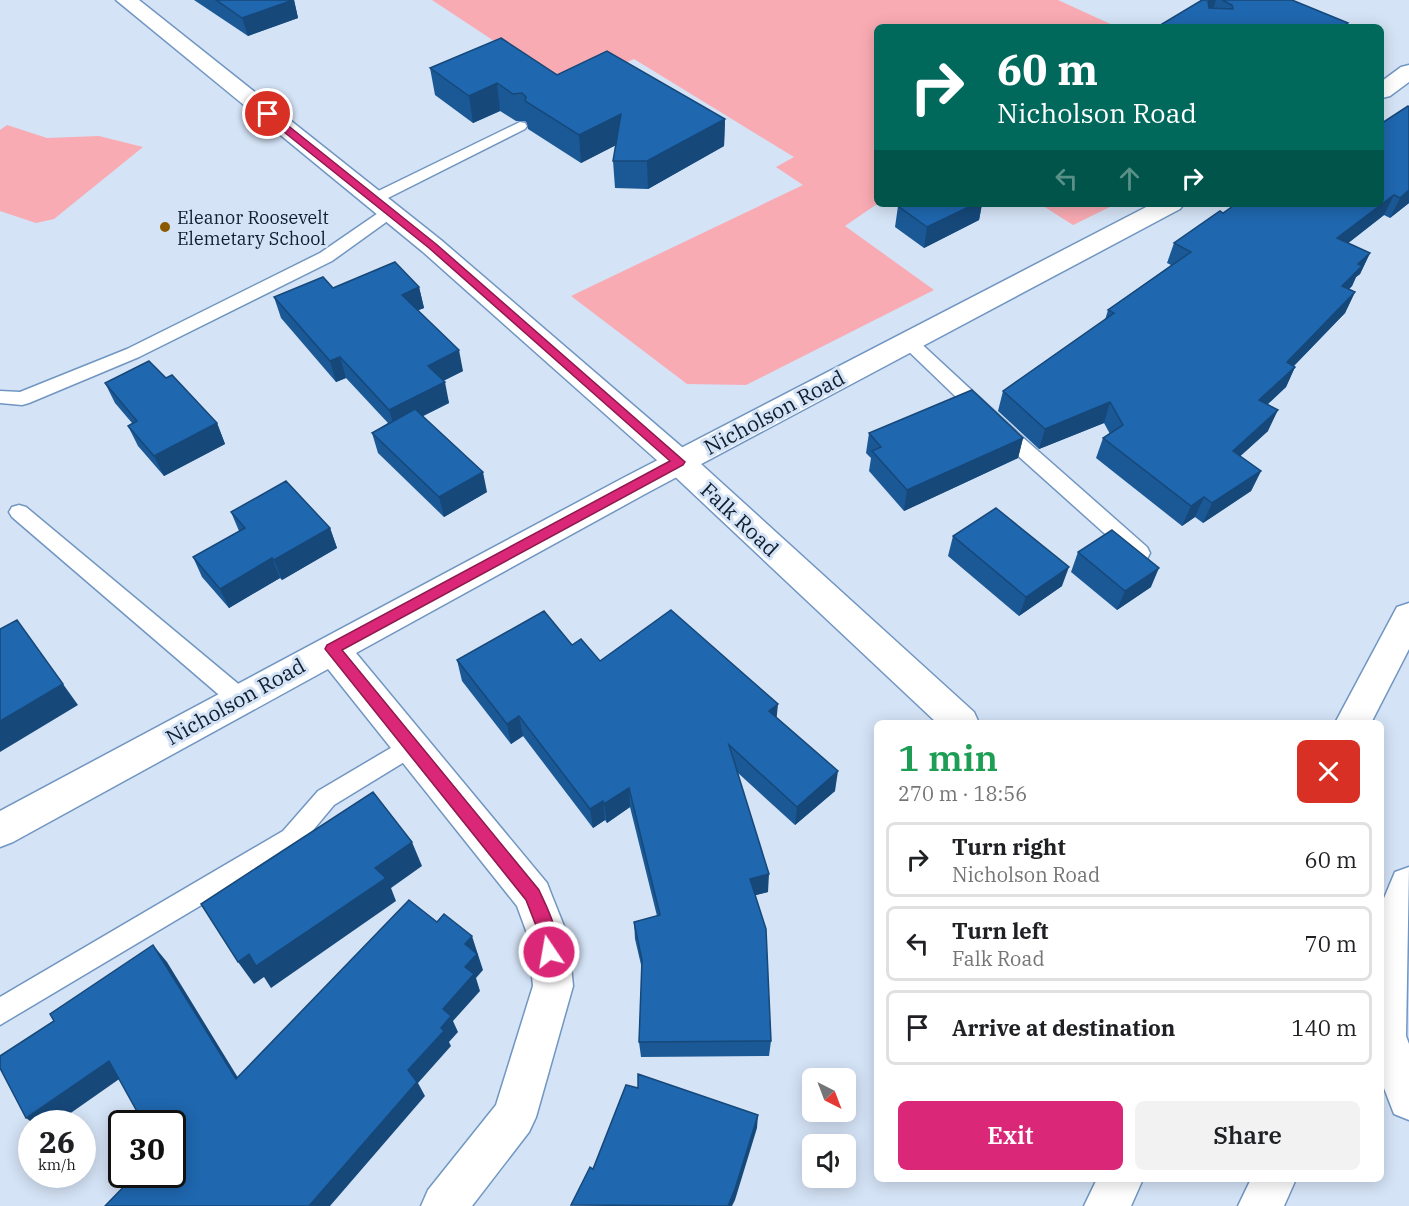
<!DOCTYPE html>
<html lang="en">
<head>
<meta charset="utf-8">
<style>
  body { margin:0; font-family:"IBM Plex Serif",serif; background:#f2f2f2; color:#202124; height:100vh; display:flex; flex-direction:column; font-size:22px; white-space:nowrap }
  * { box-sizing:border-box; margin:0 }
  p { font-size:20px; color:#757577 }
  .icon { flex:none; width:33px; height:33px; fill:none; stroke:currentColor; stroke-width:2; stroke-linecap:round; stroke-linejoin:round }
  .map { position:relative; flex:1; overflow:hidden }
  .drawer { position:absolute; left:874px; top:720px; width:510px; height:462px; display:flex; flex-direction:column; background:#fff; border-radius:9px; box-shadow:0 3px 15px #0003 }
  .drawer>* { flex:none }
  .top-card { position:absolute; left:874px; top:24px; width:510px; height:183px; border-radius:9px; box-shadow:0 3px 15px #0003; background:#00695c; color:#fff; overflow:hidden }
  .needle { width:39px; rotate:138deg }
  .fabs { position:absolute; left:802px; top:1068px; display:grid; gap:12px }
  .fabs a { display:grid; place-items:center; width:54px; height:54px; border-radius:9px; background:#fff; box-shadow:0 3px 15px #0003; font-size:30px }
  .speed { position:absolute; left:18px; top:1110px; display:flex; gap:12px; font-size:30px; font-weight:700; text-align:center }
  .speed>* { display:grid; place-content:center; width:78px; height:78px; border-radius:50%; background:#fff; box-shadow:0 3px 15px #0003; line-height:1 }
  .speed small { font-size:15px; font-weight:400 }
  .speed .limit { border:3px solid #111; border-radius:9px; background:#fff; color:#111 }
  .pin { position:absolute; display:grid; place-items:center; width:51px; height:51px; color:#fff; margin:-26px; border:3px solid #fff; border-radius:50%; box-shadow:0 2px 6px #0007 }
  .me { position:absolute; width:66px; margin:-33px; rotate:348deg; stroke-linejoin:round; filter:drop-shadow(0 0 4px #0008) }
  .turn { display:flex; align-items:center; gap:21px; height:126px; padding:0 24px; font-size:27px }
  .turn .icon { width:78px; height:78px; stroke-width:2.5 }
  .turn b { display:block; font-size:42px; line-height:51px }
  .lanes { display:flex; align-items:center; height:57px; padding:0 24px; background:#0003; justify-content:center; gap:30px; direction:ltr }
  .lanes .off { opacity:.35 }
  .round { display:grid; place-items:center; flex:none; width:63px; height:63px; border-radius:9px; background:#f2f2f2 }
  .summary { display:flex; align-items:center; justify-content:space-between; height:102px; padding:0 24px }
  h1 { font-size:36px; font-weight:600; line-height:45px; color:#1e9e55 }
  .button { display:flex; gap:12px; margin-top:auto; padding:12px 24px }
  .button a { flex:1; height:69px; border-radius:9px; background:#db2777; color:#fff; font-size:24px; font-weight:600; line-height:69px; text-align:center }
  .button a+a { background:#f2f2f2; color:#202124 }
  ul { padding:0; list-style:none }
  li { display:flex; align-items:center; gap:18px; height:75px; margin:0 12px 9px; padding:0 12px; border:3px solid #e0e0e0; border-radius:9px }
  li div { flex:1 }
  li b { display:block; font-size:22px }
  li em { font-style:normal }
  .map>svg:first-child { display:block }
</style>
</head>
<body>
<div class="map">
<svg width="1409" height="1206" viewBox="0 0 1409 1206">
  <rect width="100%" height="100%" fill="#d4e3f6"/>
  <path fill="#f9abb3" d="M432,0H1058L1117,27H878L877,204L845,226L934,290L746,385L687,384L571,296L803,185L776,167L794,157L634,59L567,89Z
    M7,125L47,138L99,136L143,147L54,219L36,223L0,211V130Z
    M1040,204H1116L1073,225Z"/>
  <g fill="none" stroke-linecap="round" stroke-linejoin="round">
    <g stroke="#7196c1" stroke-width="3">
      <path id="service" d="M520,122L525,123L527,126L525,129L380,202H368L366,199L368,196Z
        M390,207L396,209L398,212L396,215L332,261L139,357L29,403L22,405L0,403V391L20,392L127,349L320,253L384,209Z
        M908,335L914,337L1020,435L1147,547L1150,553L1147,559L1140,561L1133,559L1006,445L902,345L899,341L902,337Z
        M19,505L26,507L248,692L251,699L248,706L240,708L232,706L12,517L9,512L12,507Z
        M411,736L419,739L422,746L419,753L334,805L299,847L0,1025V997L283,831L318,791Z"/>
    </g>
    <g stroke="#7196c1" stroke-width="3">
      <path id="minor" d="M1409,65V82L1390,96L1382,98V81L1401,67Z
        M1152,204H1184L1180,209L645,494L356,653L547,883L552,896L568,936L573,986L536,1117L529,1132L472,1206H421L428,1190L496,1105L533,986L528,936L517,906L328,669L13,842L0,847V811L623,478Z"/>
    </g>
    <g stroke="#7196c1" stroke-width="3">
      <path id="tertiary" d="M116,0H139L441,240L690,454L974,712L979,723H937L668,470L423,252Z"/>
    </g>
    <g stroke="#7196c1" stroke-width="3">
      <path id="motorway" d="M1409,603V649L1371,723H1335L1397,607Z
        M1409,867L1406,1036L1409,1044V1120L1394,1114L1382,1083V903L1395,872Z
        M1097,1179H1143L1131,1206H1084Z
        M1251,1179H1296L1284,1206H1238Z"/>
    </g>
    <use href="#service" fill="#fff" fill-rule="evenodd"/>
    <use href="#minor" fill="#fff" fill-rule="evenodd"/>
    <use href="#tertiary" fill="#fff" fill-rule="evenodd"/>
    <use href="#motorway" fill="#fff" fill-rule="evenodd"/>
  </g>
  <path fill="#1b5996" d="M194,0H294L298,18L248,36Z
    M1202,0H1292L1157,27Z
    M430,68L557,75L725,119L724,146L648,189L615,188L613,161L616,145L581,163L528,129L527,123L525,121H516L500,111L473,123L435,95Z
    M1382,123L1409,203L1390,218L1384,215L1348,243L1370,253L1360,274L1356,277L1352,286L1349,289L1355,292L1345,313L1294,366L1295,367L1286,387L1267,405L1268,431L1240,456L1261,471L1251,491L1203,523L1195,517L1182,526L1096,458L1103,438L1110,434L1104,423L1039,449L998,411L1003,391L1105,320L1108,310L1171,265L1167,263L1174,243L1223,213L1382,204Z
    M902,204H982L979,220L924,248L895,227L898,206Z
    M419,287L424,308L418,310L463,371L443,381L449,403L423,416L487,492L444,517L378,453L372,433L388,423L346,378L336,382L281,318L274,297L333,288Z
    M166,378L217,423L225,444L164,476L138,446L128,426L132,423L115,403L105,383Z
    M869,433L1023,438L1018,458L904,511L869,471L871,458L866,453Z
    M231,512L330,528L337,548L282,580L280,578L229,608L202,577L193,557L239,531Z
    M953,536L1062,586L1019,616L948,556Z
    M1078,552L1151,587L1117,610L1071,572Z
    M572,645L600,661L777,718L835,791L795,825L738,773L768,892L755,895L771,1041L769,1056L641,1057L639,1042L642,969L635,939L634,922L657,916L630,807L607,823L605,820L593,828L523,736L511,744L462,681L457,660Z"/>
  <path fill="#16487a" d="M294,0L298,18L248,36L242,18Z
    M1212,0H1216L1211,17L1208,2Z
    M497,83L500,111L473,123L469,96Z
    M621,114L622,142L581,163L579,135Z
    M725,119L724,146L648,189L647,161Z
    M1409,190V203L1390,218L1400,198Z
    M1394,195L1384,215L1328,259L1337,238Z
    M975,204H982L979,220L924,248L927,227Z
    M1370,253L1360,274L1356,277L1352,286L1332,306L1342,286L1358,264Z
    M419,287L424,308L407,315L402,295Z
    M1355,292L1345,313L1278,382L1287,362Z
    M459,350L463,371L433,386L428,366Z
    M340,357L346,378L336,382L330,361Z
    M1295,367L1286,387L1250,420L1259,400Z
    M445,382L449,403L395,430L389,410Z
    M1110,402L1104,423L1039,449L1045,429Z
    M1278,410L1268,431L1224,471L1233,451Z
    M217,423L225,444L164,476L154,456Z
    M1023,438L1018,458L904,511L907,490Z
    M1261,471L1251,491L1203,523L1212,503Z
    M483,472L487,492L444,517L439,497Z
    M1204,497L1195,517L1182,526L1191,506Z
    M330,528L337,548L282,580L274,560Z
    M272,558L280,578L229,608L220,589Z
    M1069,567L1062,586L1019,616L1026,597Z
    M1159,568L1151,587L1117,610L1125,591Z
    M63,684L78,705L0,752V721Z
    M778,704L776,724L769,711Z
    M519,716L523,736L511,744L507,724Z
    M838,771L835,791L795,825L797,807Z
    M629,788L630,807L607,823L604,804Z
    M603,801L605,820L593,828L590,809Z
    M412,842L422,866L391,888L396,901L271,988L264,977L254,984L238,962Z
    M769,874L768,892L749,897L750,879Z
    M472,936L483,970L476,978L480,991L453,1021L458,1032L449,1042L451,1046L418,1083L425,1096L330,1206H309L408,1070L441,1028L443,1009L465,944Z
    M153,945L167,962L248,1094L236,1079Z
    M109,1061L125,1075L55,1124H34L26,1118Z
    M758,1115L757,1128L735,1200L732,1206H728Z"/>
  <path fill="#1f67af" stroke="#16487a" stroke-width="1.5" d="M216,0H293L242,18Z
    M1202,0H1212L1208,2L1209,8L1233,9L1232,5L1222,0H1292L1348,23L1342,27H1157Z
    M501,38L557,75L607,51L725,119L647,161H613L621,114L579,135L525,101L526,97L522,93L513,94L497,83L469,96L430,68Z
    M1408,106L1409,107V190L1400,198L1394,195L1337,238L1370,253L1358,264L1362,266L1342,286L1355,292L1287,362L1295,367L1259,400L1278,410L1233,451L1261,471L1212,503L1204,497L1191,506L1103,438L1123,425L1110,402L1045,429L1003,391L1114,313L1108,310L1191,252L1174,243L1220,211L1223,213L1236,204H1382V123Z
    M902,204H975L927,227L898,206Z
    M395,262L419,287L402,295L459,350L428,366L445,382L389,410L340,357L330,361L274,297L323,277L333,288Z
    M149,361L166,378L172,375L217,423L154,456L128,426L137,421L105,383Z
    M972,390L1023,438L907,490L872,451L881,447L869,433Z
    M415,409L483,472L439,497L372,433Z
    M286,481L330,528L274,560L272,558L220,589L193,557L245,528L231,512Z
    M996,508L1069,567L1026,597L953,536Z
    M1112,530L1159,568L1125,591L1078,552Z
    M671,610L778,704L769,711L838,771L797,807L729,745L769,874L750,879L766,929L771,1041L639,1042L642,960L634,922L660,915L629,788L604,804L603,801L590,809L519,716L507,724L457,660L544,611L572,645L581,639L600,661Z
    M17,620L63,684L0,721V629Z
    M373,792L412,842L375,868L386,878L256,966L249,954L238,962L201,904Z
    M409,900L437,922L444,914L472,936L465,944L477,954L465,967L474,974L443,1009L451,1016L441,1028L444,1031L408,1070L417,1082L309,1206H105L136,1174H172V1124H144L109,1061L26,1118L0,1068V1056L54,1021L50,1014L153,945L236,1079Z
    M638,1074L758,1115L735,1189L728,1206L571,1205L590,1167L593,1169L626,1085L638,1088Z"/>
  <path fill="#db2777" stroke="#8e194d" stroke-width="1.5" d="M264,112H271L436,244L685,462L683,465L342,650L539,890C547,908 564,939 555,958L549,960L544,958L540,936L526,900L325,649L327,645L670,461L429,248L264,116Z"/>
  <circle fill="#8a5900" stroke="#d4e3f6" stroke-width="2" cx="165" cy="227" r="6"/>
  <g text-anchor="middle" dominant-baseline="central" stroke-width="6" stroke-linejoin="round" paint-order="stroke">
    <g font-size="18" fill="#101f30" stroke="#d4e3f6" text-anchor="start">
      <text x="177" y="217">Eleanor Roosevelt<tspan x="177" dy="21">Elemetary School</tspan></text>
    </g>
    <g font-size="21" fill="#101f30" stroke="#d4e3f6">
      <text transform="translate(774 412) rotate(-28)">Nicholson Road</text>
      <text transform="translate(740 519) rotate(43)">Falk Road</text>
      <text transform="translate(235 701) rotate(-29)">Nicholson Road</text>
    </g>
  </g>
</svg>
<div class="fabs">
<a><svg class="needle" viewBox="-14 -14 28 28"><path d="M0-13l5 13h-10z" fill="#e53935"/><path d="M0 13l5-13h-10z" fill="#757577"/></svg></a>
<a><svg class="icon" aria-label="sound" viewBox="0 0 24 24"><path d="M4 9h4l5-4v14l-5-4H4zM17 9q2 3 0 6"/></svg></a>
</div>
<div class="speed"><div>26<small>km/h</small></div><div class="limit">30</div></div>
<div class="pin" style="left:268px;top:114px;background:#d93025"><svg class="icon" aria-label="arrive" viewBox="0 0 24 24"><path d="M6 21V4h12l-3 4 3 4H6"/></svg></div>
<svg class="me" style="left:549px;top:952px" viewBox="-20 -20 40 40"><circle r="17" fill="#db2777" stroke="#fff" stroke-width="3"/><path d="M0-11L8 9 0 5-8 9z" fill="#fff"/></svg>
<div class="top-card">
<div class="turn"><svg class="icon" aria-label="right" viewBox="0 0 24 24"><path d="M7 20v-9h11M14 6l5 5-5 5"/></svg><div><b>60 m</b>Nicholson Road</div></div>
<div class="lanes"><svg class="icon off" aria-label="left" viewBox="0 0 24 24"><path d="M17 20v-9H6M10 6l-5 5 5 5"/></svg><svg class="icon off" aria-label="ahead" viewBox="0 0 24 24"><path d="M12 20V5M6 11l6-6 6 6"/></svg><svg class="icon" aria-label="right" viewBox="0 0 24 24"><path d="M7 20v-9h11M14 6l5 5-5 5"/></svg></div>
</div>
<section class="drawer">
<div class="summary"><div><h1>1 min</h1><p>270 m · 18:56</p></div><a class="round" style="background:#d93025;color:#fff"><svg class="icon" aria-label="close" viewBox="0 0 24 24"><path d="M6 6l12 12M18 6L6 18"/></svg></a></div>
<ul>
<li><svg class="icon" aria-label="right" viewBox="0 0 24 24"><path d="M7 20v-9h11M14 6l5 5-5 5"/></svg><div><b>Turn right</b><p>Nicholson Road</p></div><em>60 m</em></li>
<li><svg class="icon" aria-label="left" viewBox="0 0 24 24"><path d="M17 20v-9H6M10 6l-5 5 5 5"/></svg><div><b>Turn left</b><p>Falk Road</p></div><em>70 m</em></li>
<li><svg class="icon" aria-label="arrive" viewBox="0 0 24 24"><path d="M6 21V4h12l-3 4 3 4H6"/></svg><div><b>Arrive at destination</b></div><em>140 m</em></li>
</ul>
<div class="button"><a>Exit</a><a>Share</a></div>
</section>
</div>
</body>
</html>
